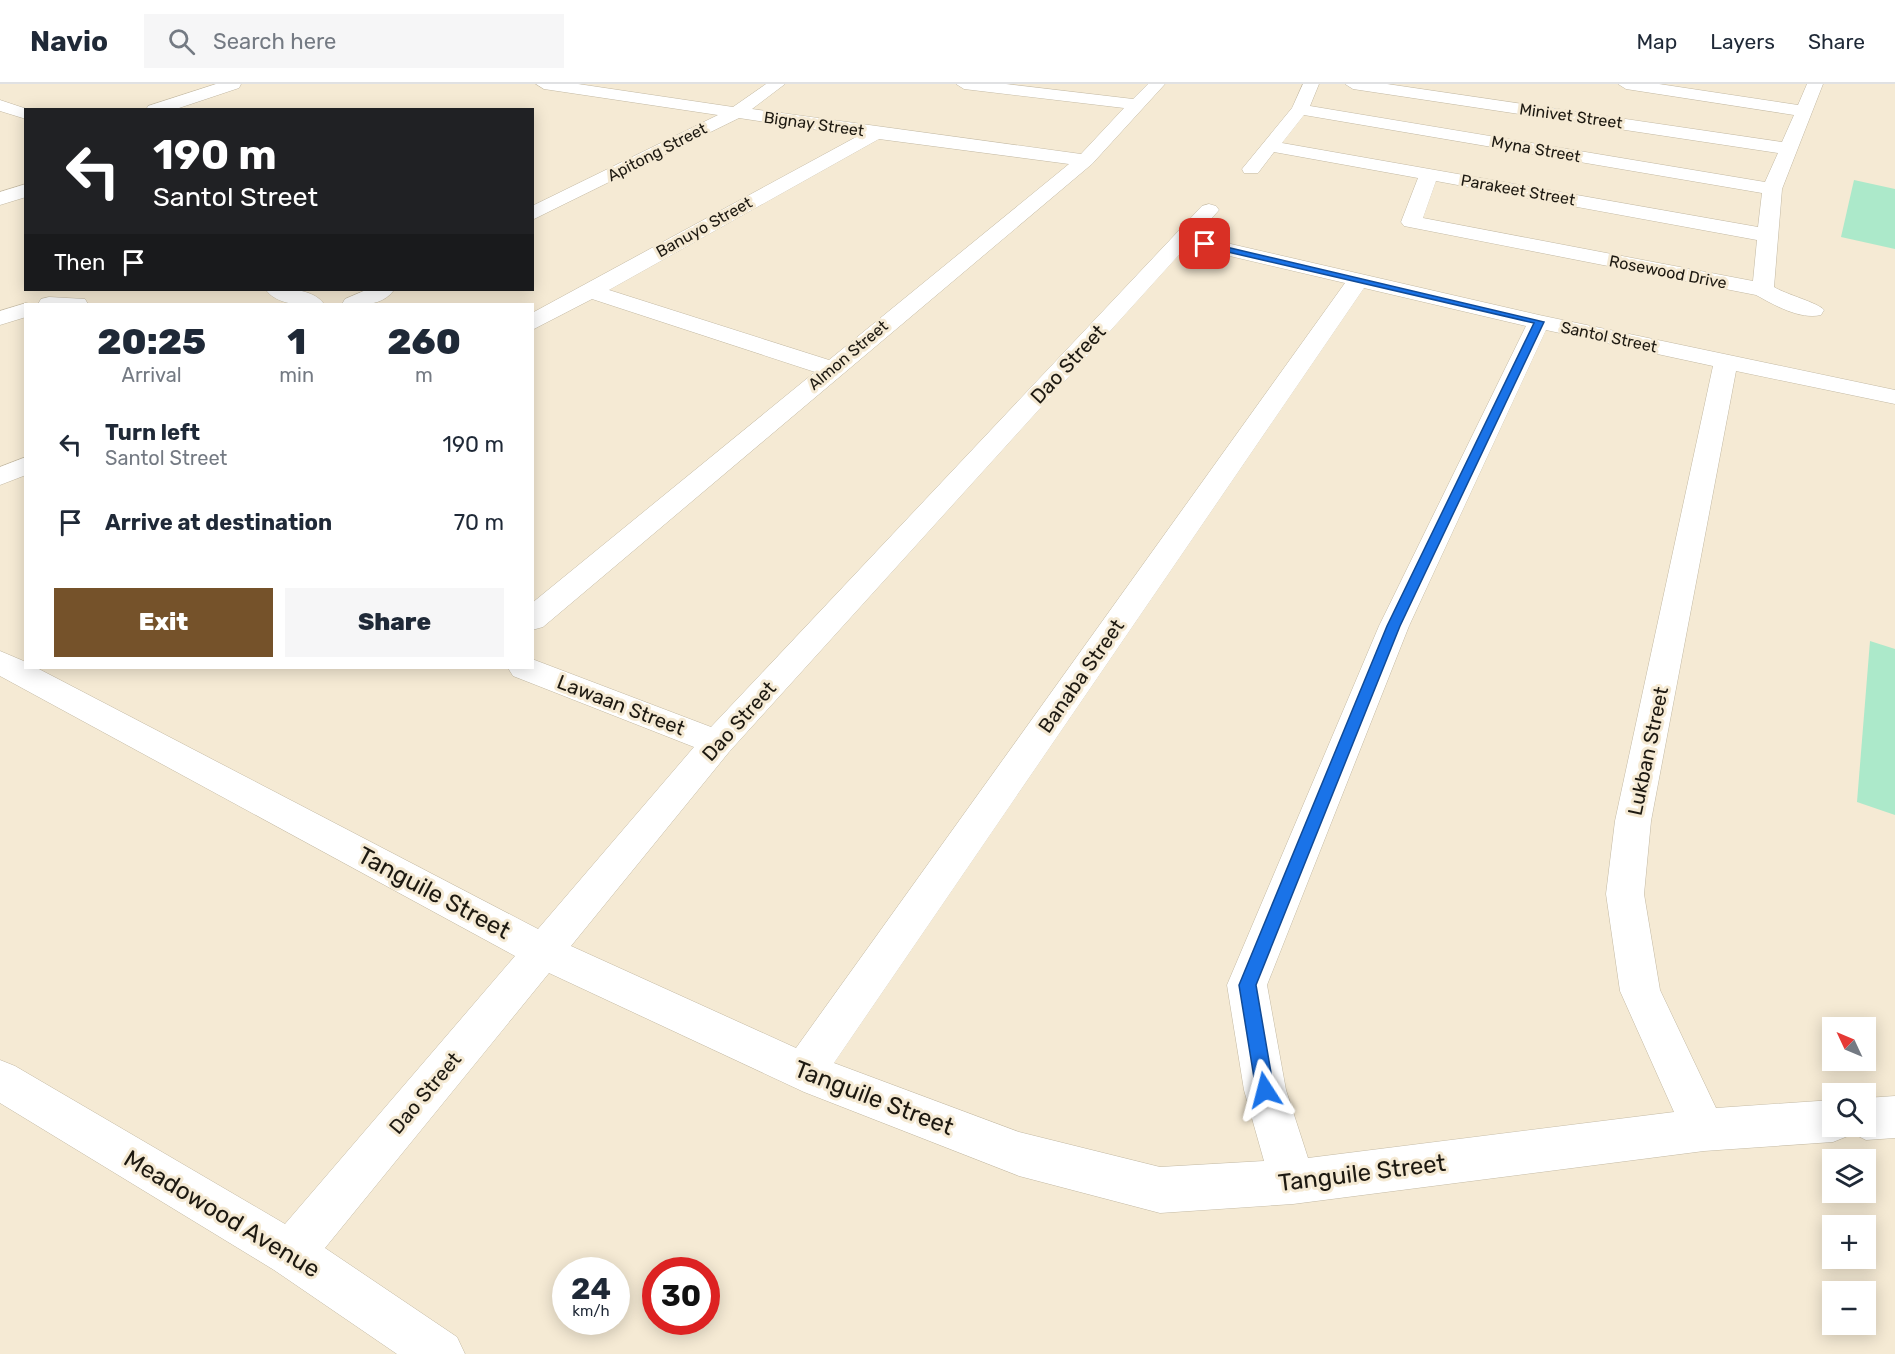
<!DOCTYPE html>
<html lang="en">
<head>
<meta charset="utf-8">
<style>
  body { margin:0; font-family:Rubik,sans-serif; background:#f6f6f7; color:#1f2937; height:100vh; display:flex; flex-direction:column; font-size:22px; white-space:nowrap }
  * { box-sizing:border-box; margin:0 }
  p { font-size:20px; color:#747a83 }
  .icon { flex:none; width:33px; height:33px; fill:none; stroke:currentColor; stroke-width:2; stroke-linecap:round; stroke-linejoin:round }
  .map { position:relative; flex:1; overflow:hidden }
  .drawer { position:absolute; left:24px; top:219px; width:510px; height:366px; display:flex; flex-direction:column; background:#fff; border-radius:0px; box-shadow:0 3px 15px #0003 }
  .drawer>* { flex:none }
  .top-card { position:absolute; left:24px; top:24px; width:510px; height:183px; border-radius:0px; box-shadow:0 3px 15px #0003; background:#202124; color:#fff; overflow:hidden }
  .needle { width:39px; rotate:314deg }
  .fabs { position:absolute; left:1822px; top:933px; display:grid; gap:12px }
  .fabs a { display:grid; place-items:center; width:54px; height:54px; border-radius:0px; background:#fff; box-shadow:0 3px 15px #0003; font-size:30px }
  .speed { position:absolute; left:552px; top:1173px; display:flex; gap:12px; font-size:30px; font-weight:700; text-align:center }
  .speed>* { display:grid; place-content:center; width:78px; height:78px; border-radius:50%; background:#fff; box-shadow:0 3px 15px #0003; line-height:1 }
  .speed small { font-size:15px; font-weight:400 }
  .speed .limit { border:9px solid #d22; background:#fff; color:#111 }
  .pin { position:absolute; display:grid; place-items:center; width:51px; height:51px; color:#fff; margin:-26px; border-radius:12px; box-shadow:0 3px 9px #0006 }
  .me { position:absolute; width:66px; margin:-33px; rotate:351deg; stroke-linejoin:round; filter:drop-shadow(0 0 4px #0008) }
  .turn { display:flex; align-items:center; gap:21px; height:126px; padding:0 30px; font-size:27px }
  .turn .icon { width:78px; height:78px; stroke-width:2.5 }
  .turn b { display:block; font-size:42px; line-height:51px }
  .then { display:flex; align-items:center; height:57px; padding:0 30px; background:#0003; gap:12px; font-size:22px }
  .eta { display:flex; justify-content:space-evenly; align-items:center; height:102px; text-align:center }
  .eta b { font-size:36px; font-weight:800; line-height:42px }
  .cta { display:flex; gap:12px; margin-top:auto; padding:12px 30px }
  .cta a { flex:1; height:69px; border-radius:0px; background:#75522a; color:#fff; font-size:24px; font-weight:800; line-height:69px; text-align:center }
  .cta a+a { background:#f6f6f7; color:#1f2937 }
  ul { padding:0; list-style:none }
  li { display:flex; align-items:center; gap:18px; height:78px; padding:0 30px }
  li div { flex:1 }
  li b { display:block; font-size:22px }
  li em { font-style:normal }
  header { display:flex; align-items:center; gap:36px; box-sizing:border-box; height:84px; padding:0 30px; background:#fff; border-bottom:2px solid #e0e1e3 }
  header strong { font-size:28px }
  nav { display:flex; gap:33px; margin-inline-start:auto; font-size:21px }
  .search { width:420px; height:54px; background:#f6f6f7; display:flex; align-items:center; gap:15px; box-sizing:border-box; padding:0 21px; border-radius:0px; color:#747a83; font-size:22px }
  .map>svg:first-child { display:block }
</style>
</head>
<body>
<header>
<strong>Navio</strong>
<div class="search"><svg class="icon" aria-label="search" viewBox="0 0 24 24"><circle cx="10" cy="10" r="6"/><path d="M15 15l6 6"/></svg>Search here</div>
<nav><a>Map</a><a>Layers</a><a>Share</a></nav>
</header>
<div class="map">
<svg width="1895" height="1270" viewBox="0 0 1895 1270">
  <rect width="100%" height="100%" fill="#f5ead4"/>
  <path fill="#ace9ca" d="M1854,96L1895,105V165L1841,153Z
    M1870,557L1895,565V731L1857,718Z"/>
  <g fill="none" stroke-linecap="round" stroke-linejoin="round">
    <g stroke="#c3b9a3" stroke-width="1">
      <path id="minor" d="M216,0H241L239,4L173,26H146L148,22Z
        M536,0H578L733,23L766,0H785L752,25L1081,70L1124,24L964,5L956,0H1006L1133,15L1148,0H1165L1092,80L543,543L532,546V519L815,288L592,215L532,246V229L858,52L739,34L532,136V122L718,31L544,5ZM879,55L1069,80L829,276L609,206Z
        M1303,0H1319L1310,22L1765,98L1778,69L1353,5L1345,0H1387L1782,58L1794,31L1626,5L1618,0H1659L1798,21L1807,0H1823L1782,105L1774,203C1785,210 1819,219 1824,226L1821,231C1800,236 1774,221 1756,211L1404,142L1401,138L1418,94L1274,68L1258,89H1244L1242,85L1292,24ZM1304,31L1762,109L1758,143L1282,59ZM1436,97L1757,156L1753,197L1423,134Z
        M0,16L30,26H26V35L0,27Z
        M26,100V113L0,121V108Z
        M1209,120L1216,122L1219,126L1196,152L1539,231L1895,306V320L1736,287L1651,737L1644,810L1660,906L1716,1024L1833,1016V1042H1866V1014L1895,1012V1054L1866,1056L1850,1048L1848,1052L1833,1058L1704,1067L1293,1120L1160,1129L1019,1092L804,1008L549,889L325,1164L457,1253L465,1270H397L274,1186L0,1019V976L15,982L285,1140L515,872L0,592V567L26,578V584H37L538,845L694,663L513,592L508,584H532V575L711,643L1202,122ZM1187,162L1345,199L796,964L571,862L729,668ZM1364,204L1526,242L1379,542L1227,901L1244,1006L1264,1077L1160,1083L1019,1048L834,979ZM1546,246L1713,282L1615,737L1606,810L1620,907L1674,1028L1308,1074L1286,1006L1267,901L1409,542Z
        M266,206C283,204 313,204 324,220C307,222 277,222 266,206Z
        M366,206H394C383,222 359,222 342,220L345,215Z
        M49,213L85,215L88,220H38L41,215Z
        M26,219L31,220H26V233L0,241V227Z
        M26,373V391L0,401V383Z"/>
    </g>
    <use href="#minor" fill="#fff" fill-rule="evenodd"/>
  </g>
  <path fill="#1a73e8" stroke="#114b97" stroke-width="1.5" d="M1205,158L1544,238L1400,542L1256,901L1274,1006L1271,1012L1265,1014L1259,1012L1256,1006L1239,901L1387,542L1534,239L1202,162Z"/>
  <g text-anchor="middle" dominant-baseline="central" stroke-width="6" stroke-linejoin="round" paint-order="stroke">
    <g font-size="16" fill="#1d1911" stroke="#f5ead4">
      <text transform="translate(1571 32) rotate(8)">Minivet Street</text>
      <text transform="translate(814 40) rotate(8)">Bignay Street</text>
      <text transform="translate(1536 65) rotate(10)">Myna Street</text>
      <text transform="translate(657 68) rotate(-27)">Apitong Street</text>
      <text transform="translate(1518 106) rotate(10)">Parakeet Street</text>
      <text transform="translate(704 143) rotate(-29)">Banuyo Street</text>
      <text transform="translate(1668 188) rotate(11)">Rosewood Drive</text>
      <text transform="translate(1609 253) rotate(12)">Santol Street</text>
      <text transform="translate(848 271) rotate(-40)">Almon Street</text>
    </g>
    <g font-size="20" fill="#1d1911" stroke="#f5ead4">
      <text transform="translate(1068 280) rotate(-47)">Dao Street</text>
      <text transform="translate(1081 592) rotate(-55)">Banaba Street</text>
      <text transform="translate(621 621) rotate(21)">Lawaan Street</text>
      <text transform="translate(739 637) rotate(-48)">Dao Street</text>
      <text transform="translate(1648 667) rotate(-78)">Lukban Street</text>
      <text transform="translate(425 1009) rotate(-50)">Dao Street</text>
    </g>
    <g font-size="24" fill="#1d1911" stroke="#f5ead4">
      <text transform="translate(434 809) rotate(28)">Tanguile Street</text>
      <text transform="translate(874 1014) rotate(21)">Tanguile Street</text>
      <text transform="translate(1362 1089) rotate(-7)">Tanguile Street</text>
      <text transform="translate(222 1130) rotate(31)">Meadowood Avenue</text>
    </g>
  </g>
</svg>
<div class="fabs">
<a><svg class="needle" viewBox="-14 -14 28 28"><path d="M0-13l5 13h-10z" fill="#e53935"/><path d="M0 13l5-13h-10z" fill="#747a83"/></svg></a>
<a><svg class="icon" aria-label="search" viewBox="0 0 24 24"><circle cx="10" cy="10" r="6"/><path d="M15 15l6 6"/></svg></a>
<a><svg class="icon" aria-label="layers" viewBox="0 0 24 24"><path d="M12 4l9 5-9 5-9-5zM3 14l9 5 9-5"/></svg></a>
<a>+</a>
<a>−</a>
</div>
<div class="speed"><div>24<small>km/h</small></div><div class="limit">30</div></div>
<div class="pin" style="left:1205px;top:160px;background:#d93025"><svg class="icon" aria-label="arrive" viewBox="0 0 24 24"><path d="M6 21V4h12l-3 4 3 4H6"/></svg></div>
<svg class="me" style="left:1265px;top:1006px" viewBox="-20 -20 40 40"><path d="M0-17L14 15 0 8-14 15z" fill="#1a73e8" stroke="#fff" stroke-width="4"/></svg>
<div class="top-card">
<div class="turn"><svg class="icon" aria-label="left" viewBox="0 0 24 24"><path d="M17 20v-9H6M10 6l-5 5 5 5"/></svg><div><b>190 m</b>Santol Street</div></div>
<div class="then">Then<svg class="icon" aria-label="arrive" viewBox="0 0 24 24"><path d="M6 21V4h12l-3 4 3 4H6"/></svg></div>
</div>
<section class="drawer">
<div class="eta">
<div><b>20:25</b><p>Arrival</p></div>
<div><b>1</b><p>min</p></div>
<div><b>260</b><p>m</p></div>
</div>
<ul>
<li><svg class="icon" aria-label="left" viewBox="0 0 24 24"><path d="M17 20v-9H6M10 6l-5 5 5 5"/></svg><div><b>Turn left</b><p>Santol Street</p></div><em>190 m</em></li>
<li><svg class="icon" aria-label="arrive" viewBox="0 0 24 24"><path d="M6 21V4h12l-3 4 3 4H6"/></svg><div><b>Arrive at destination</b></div><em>70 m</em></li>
</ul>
<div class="cta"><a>Exit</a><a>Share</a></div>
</section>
</div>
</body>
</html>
